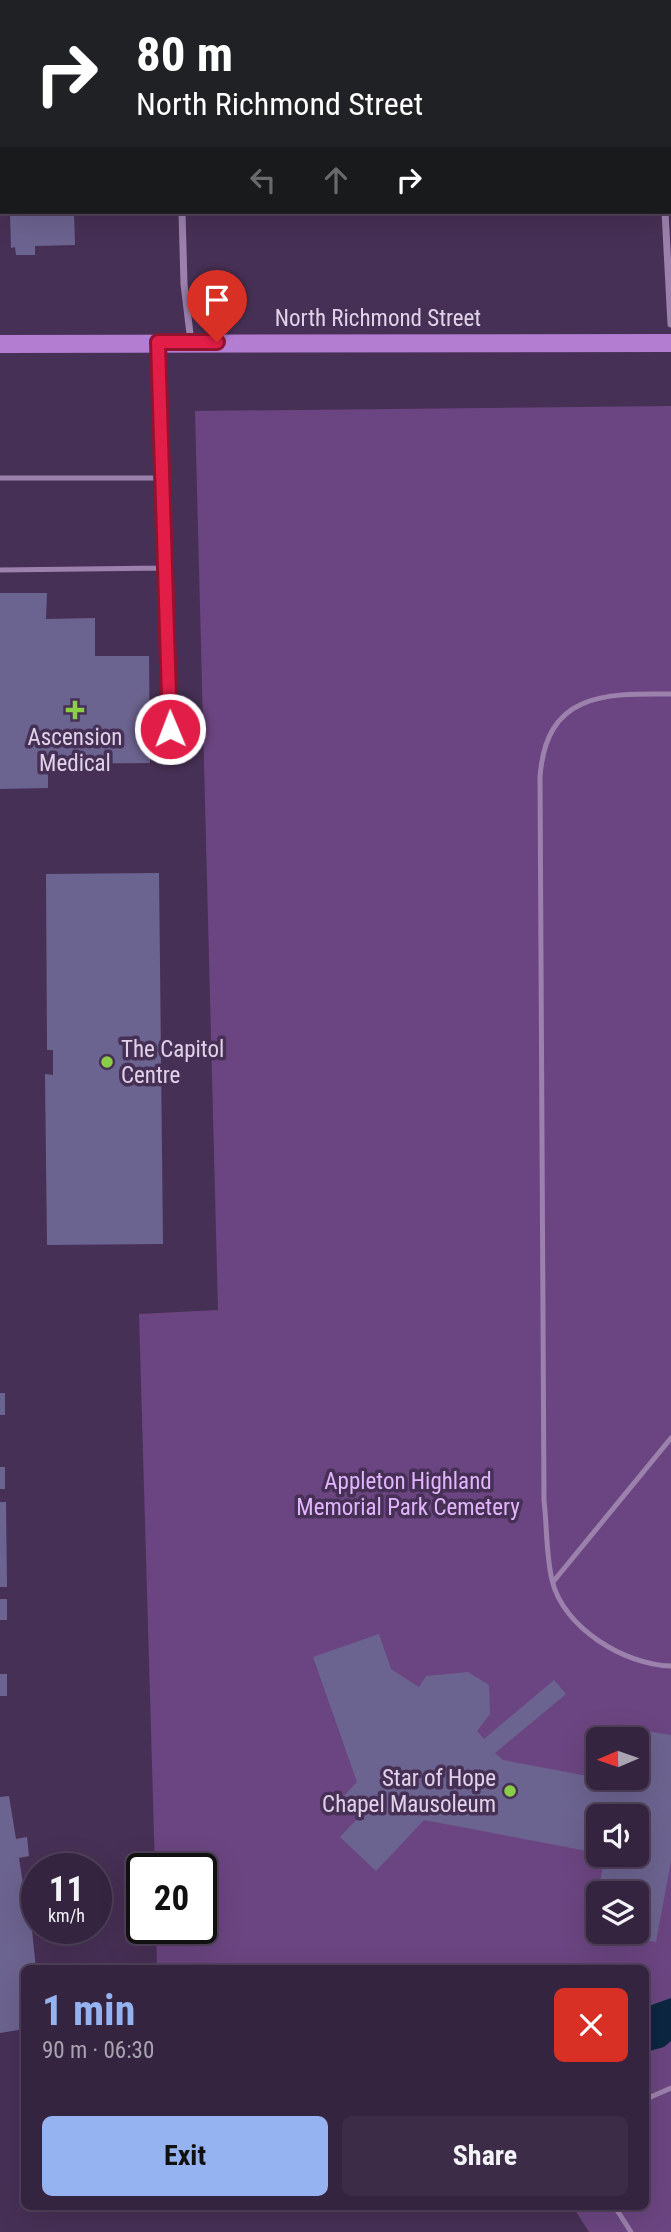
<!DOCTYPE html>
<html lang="en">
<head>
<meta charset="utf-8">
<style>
  body { margin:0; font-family:"Roboto Condensed",sans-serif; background:#3d2c47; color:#f1f3f6; height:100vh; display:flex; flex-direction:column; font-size:26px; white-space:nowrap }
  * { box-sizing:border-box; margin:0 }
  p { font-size:23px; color:#aaa4b1 }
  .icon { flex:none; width:38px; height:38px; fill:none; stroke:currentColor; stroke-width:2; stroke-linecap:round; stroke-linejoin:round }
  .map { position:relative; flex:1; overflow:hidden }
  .details { position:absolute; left:21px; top:1965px; width:628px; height:245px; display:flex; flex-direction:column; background:#352440; border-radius:10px; box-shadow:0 7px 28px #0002,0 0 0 2px #4f4159 }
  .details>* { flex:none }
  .guide { position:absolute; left:0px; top:0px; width:672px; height:214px; box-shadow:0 7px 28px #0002,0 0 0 2px #4f4159; background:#202124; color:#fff; overflow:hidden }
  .needle { width:46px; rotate:268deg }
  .controls { position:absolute; left:586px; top:1727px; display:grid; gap:14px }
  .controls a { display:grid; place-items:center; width:63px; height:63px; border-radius:10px; background:#352440; box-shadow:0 7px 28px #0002,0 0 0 2px #4f4159; font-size:35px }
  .speed { position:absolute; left:21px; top:1853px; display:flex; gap:14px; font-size:35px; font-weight:700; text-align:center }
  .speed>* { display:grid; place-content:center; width:91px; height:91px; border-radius:50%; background:#352440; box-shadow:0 7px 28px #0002,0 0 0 2px #4f4159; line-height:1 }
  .speed small { font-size:18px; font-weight:400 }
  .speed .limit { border:4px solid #111; border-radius:10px; background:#fff; color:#111 }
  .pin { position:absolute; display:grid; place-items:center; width:60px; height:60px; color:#fff; margin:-72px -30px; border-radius:50% 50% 50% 0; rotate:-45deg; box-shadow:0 0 7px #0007 }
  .pin .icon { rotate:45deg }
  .me { position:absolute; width:77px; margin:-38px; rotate:359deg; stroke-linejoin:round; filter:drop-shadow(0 0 5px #0008) }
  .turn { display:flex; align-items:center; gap:24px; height:147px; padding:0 21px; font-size:32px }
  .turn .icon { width:91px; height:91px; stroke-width:2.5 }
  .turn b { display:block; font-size:49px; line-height:60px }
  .lanes { display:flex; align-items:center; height:66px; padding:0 21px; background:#0003; justify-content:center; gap:35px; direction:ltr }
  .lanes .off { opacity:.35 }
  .round { display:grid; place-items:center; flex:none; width:74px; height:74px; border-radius:10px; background:#3d2c47 }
  .summary { display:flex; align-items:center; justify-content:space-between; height:119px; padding:0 21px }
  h1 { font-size:42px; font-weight:700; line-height:52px; color:#95b2f1 }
  .primary-button { display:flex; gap:14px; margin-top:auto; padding:14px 21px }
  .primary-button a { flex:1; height:80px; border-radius:10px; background:#95b2f1; color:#111; font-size:28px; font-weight:700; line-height:80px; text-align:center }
  .primary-button a+a { background:#3d2c47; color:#f1f3f6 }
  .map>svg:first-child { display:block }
</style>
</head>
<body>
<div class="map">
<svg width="671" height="2232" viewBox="0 0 671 2232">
  <rect width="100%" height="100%" fill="#473055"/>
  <path fill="#6b4581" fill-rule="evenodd" d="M671,406V2232H589L573,2207H646V1969H157L156,1929L201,1928V1869H155L139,1314L218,1310L195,411ZM598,1740H637V1778H598ZM598,1816H637V1855H598ZM598,1894H637V1932H598Z"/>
  <path fill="#0c2641" d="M671,1998V2041L664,2047L646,2052V2007Z"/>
  <path fill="#6c6490" d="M10,212H74L75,245L35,246V255H16L15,247L11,248Z
    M0,593H47L46,619L95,618V656H149L150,763L48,764V788L0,789Z
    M159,873L163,1244L47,1245L45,1074L53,1075V1050H47L46,874Z
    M0,1393H5V1415H0Z
    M0,1467H5V1489H0Z
    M0,1502H6L7,1587H0Z
    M0,1599H7V1620H0Z
    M379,1634L391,1669L419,1687L426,1676L468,1672L489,1685L490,1714L477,1731L484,1739L554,1680L566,1694L495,1753L503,1760L598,1778H637V1740H613L616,1726L671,1735V1861L656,1942L608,1933L637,1932V1894H598L605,1855H637V1816H598V1853L424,1820L376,1871L340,1837L358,1818L339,1801L357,1782L313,1657Z
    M0,1674H7V1696H0Z
    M9,1796L16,1839L27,1837L29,1856L19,1858L27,1910L37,1909V1929L32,1930L36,1969H24V2029L0,2033V1797Z
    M597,1897H598V1932L591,1930Z"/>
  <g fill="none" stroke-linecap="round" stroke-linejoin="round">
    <path stroke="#9b81ac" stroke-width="5" d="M159,347L170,729
      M0,478H162
      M0,570L165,568
      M671,694C602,693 546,694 540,777L544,1500C547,1526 546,1555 552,1580C563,1628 625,1665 671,1666
      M553,1582L671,1438
      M646,2099L671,2088
      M615,2207L631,2232"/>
    <path stroke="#9b81ac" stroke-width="7" d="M175,0V2
      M655,0V2
      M182,212L184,284L191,342
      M665,212L671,324"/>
    <path stroke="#b37dd2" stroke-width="18" d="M0,344L671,343"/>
  </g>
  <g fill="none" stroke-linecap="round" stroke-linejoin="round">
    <g stroke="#92132f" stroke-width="18">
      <path id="route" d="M170,729L158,342H217"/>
    </g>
    <use href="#route" stroke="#e11d48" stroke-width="12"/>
  </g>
  <g fill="#8ace47" stroke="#473055" stroke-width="2.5">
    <path d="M71.5 699.5h7v7h7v7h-7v7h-7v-7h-7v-7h7z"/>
    <circle cx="107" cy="1062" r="7"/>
    <circle cx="510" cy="1791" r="7"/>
  </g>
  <g text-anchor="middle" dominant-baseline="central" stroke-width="7" stroke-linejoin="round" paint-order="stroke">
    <g font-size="23" fill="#e0d2e9" stroke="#473055">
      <text x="378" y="318">North Richmond Street</text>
    </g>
    <g font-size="23" fill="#e0d2e9" stroke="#473055">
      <text x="75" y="737">Ascension<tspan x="75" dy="26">Medical</tspan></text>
      <text x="121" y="1049" text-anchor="start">The Capitol<tspan x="121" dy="26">Centre</tspan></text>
      <text x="496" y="1778" text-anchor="end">Star of Hope<tspan x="496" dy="26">Chapel Mausoleum</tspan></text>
    </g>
    <g font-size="23" fill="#e2b5fd" stroke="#473055">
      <text x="408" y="1481">Appleton Highland<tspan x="408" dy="26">Memorial Park Cemetery</tspan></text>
    </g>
  </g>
</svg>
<div class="controls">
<a><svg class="needle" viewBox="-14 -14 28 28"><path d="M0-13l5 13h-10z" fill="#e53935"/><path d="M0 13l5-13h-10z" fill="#aaa4b1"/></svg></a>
<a><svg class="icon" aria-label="sound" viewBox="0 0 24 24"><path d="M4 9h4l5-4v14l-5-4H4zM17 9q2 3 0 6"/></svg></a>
<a><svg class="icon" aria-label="layers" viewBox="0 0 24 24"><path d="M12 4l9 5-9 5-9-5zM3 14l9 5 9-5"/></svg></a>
</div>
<div class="speed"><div>11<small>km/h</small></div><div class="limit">20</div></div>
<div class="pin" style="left:217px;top:342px;background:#d93025"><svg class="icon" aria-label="arrive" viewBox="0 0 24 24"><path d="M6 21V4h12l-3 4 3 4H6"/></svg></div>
<svg class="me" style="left:170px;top:729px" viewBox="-20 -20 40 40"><circle r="17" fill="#e11d48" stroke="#fff" stroke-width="3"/><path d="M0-11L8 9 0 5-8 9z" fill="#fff"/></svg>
<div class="guide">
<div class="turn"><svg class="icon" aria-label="right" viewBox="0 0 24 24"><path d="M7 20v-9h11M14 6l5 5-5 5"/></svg><div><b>80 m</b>North Richmond Street</div></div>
<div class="lanes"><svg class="icon off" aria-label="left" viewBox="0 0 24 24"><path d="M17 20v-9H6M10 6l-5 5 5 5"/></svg><svg class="icon off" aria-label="ahead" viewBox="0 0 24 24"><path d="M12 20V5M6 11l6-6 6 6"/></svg><svg class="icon" aria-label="right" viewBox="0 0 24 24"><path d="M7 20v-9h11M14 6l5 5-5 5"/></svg></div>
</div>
<section class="details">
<div class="summary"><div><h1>1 min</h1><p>90 m · 06:30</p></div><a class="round" style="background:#d93025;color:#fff"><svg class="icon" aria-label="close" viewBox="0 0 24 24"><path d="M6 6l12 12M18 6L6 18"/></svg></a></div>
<div class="primary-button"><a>Exit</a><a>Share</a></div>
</section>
</div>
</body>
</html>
